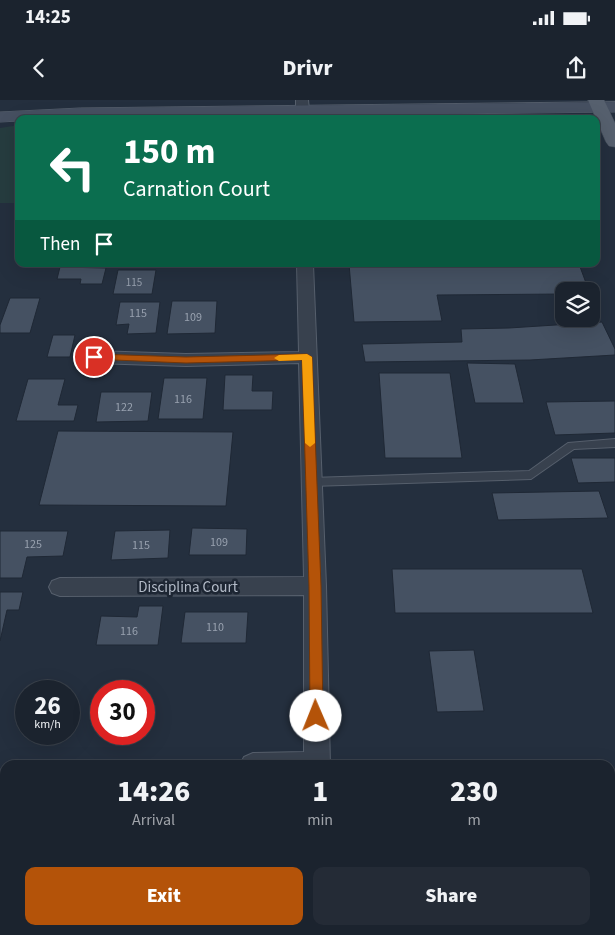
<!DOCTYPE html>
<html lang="en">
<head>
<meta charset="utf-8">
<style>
  body { margin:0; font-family:"Source Sans 3",sans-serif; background:#242b36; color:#f1f3f6; height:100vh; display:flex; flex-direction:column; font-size:19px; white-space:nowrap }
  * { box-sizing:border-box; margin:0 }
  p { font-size:16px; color:#a0a4aa }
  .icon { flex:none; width:28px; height:28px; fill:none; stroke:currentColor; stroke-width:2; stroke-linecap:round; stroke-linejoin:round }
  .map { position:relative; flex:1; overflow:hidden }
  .sheet { position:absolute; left:0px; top:660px; width:615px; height:175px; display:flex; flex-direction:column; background:#1b232e; border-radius:15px 15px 0 0; box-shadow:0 5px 20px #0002,0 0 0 1px #39404a }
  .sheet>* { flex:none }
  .hud { position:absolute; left:15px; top:15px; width:585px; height:152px; border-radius:10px; box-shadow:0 5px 20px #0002,0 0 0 1px #39404a; background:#0b6e4f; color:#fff; overflow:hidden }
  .controls { position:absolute; left:555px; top:182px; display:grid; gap:10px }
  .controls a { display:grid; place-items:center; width:45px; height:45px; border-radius:10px; background:#1b232e; box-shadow:0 5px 20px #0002,0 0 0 1px #39404a; font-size:25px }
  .speed { position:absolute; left:15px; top:580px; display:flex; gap:10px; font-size:25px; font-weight:700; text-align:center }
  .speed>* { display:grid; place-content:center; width:65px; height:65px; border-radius:50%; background:#1b232e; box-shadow:0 5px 20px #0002,0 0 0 1px #39404a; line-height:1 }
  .speed small { font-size:12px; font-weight:400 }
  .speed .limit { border:8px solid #d22; background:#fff; color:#111 }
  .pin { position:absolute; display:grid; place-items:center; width:42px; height:42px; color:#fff; margin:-21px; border:2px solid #fff; border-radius:50%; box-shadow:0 1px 5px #0007 }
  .me { position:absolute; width:55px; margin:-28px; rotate:359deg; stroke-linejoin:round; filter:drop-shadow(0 0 4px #0008) }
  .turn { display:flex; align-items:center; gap:18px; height:105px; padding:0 25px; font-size:22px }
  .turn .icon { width:65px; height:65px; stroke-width:2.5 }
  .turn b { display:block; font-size:35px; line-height:42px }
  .then { display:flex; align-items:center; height:48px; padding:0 25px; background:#0003; gap:10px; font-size:19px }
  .eta { display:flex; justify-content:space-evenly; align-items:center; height:85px; text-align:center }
  .eta b { font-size:30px; font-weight:800; line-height:35px }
  .button { display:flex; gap:10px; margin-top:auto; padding:10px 25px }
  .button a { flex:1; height:58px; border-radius:10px; background:#b45309; color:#fff; font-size:20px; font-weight:800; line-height:58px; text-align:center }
  .button a+a { background:#242b36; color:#f1f3f6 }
  .status { display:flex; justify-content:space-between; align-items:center; height:35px; padding:0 25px; background:#1b232e; direction:ltr }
  .status svg { height:14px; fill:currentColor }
  header { display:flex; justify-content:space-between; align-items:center; height:65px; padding:0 25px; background:#1b232e; font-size:22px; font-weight:800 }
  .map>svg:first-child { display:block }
</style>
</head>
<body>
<div class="status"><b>14:25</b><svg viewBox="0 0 49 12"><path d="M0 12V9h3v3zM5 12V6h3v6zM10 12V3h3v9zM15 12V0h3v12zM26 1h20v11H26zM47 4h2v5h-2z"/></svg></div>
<header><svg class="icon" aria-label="back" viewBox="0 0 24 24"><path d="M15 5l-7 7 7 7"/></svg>Drivr<svg class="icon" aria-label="share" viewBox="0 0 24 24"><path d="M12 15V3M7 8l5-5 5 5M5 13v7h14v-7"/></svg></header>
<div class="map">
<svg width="615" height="835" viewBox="0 0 615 835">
  <rect width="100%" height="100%" fill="#242f3e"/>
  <path fill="#263c3f" d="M19,25V103H0V28Z"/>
  <path fill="#455162" stroke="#1f2835" d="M349,164H579L589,191H564V194L437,195L442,221L354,222Z
    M60,167L106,168L102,184H80L81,179H57Z
    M118,170H156L152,194H113Z
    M10,198H40L30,233H0V225Z
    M172,201H217L215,233L167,234Z
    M120,202H160L156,233L127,234L129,224L116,225Z
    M602,222L615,249V255L530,260L365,262L362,244L462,242L461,229L509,228Z
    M53,235H75L70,257H47Z
    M467,263L515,264L524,303H475Z
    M379,273H450L462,358H385Z
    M225,275H253L252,291H273L272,310H223Z
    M164,278H207L203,319H158Z
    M28,279H65L58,305H78L74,321H16Z
    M101,292H152L148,321L96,322Z
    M615,301V333L555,335L546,302Z
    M58,331L233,332L226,406L39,405Z
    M571,358H615V382L578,383Z
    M599,391L608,418L498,420L492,393Z
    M192,428L247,429L246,455H189Z
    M170,430L168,458L111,460L115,431Z
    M0,431H68L63,456L27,457L22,478H0Z
    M392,469H582L593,513H395Z
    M0,492H23L19,510H7L0,541Z
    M139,506H163L158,545H96L101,516L137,517Z
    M185,512H248L246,543H181Z
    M474,550L484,611L437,612L429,551Z
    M176,830H239V835H175Z
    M381,830H423V835H381Z"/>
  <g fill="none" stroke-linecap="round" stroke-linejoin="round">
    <g stroke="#565f6c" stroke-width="2">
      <path id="service" d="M615,339V347L574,349L531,379L311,386L306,382L311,378L529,371L568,343Z"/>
    </g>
    <g stroke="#565f6c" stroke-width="2">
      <path id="minor" d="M296,0H308L310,19H296Z
        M297,164H313L326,486L330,665H240L244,657L253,653L304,652V495L60,496L52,493L49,487L52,481L60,478L304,477L299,263L186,266L94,263L88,261L85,257L88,253L94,251L186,254L299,252Z
        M5,668V695L0,697V670Z
        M304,830H334V835H304Z"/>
    </g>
    <g stroke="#565f6c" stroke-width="1">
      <path id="secondary" d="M615,2V12L19,19V21L0,22V12L80,8Z"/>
    </g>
    <g stroke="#414a57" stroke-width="1">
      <path id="primary" d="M588,0H604L615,23V47L609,46L606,42Z"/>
    </g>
    <use href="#service" fill="#38414e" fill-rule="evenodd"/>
    <use href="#minor" fill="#38414e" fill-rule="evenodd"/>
    <use href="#secondary" fill="#465061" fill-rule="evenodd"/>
    <use href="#primary" fill="#56606e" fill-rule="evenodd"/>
  </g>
  <path fill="#b45309" stroke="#753606" d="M94,254L186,257L307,254L312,257L321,486L323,616L321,620L316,622L312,620L310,616L309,486L302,260L186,263L90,259V255Z"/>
  <path fill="#f59e0b" d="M307,254L312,257L315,343L310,347L305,343L302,260L279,261L274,258L279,255Z"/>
  <g text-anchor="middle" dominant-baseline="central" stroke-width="5" stroke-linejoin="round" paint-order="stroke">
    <g font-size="11" fill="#98a1af">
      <text x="134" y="182">115</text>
    </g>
    <g font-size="12" fill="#98a1af">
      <text x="138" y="213">115</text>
      <text x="193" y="217">109</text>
      <text x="183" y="299">116</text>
      <text x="124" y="307">122</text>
      <text x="219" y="442">109</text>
      <text x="33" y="444">125</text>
      <text x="141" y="445">115</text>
      <text x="215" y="527">110</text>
      <text x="129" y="531">116</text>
    </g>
    <g font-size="15" fill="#b4bcc9" stroke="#1d2633">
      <text x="188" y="487">Disciplina Court</text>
    </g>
  </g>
</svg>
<div class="controls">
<a><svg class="icon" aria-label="layers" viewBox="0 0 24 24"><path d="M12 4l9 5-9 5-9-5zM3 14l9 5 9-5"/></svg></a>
</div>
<div class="speed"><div>26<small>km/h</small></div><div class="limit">30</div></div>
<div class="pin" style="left:94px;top:257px;background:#d93025"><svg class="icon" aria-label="arrive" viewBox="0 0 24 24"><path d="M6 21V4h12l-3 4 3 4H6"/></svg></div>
<svg class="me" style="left:316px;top:616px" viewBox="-20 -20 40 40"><circle r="19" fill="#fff"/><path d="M0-13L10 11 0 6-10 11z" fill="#b45309"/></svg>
<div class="hud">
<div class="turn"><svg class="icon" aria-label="left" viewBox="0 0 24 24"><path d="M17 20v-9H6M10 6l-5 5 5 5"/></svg><div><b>150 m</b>Carnation Court</div></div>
<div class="then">Then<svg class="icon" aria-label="arrive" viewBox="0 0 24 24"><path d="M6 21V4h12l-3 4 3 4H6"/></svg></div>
</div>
<section class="sheet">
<div class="eta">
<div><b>14:26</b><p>Arrival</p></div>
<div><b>1</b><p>min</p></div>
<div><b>230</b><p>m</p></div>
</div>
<div class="button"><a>Exit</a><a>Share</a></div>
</section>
</div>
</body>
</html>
